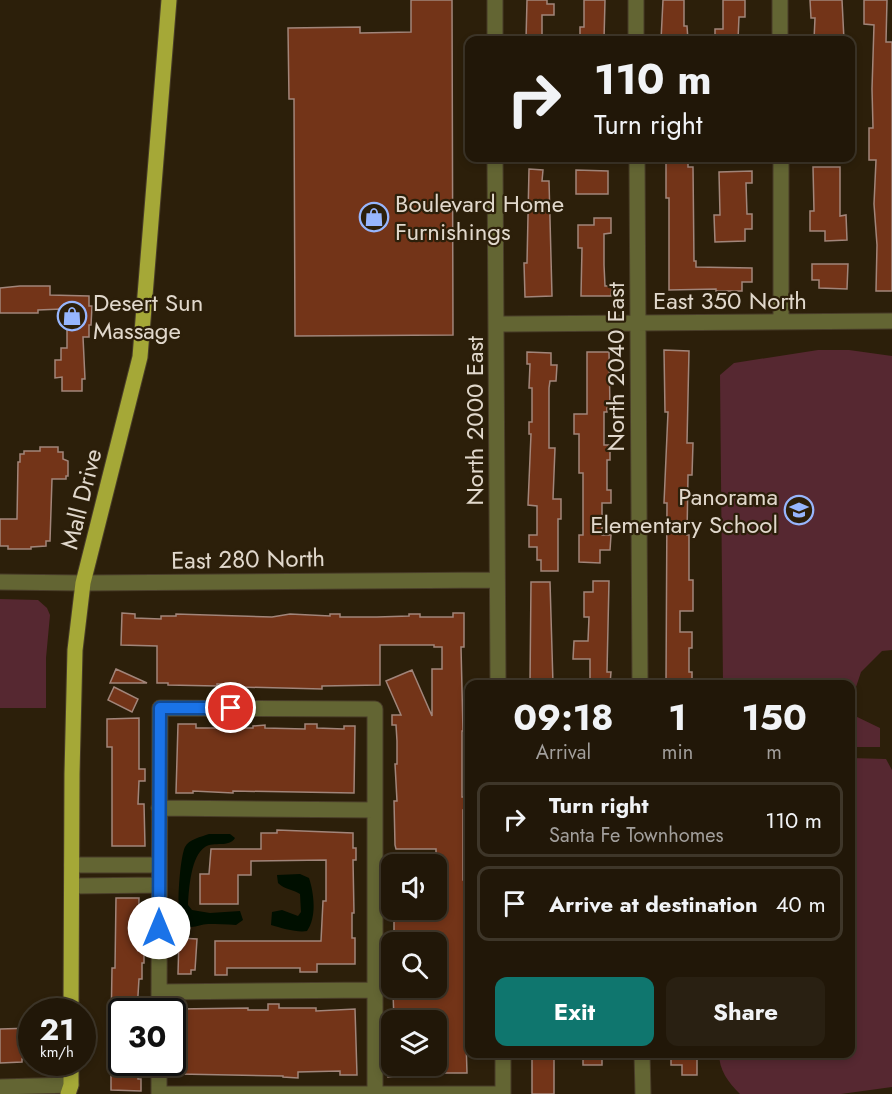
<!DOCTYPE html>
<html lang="en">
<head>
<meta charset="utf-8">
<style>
  body { margin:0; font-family:Jost,sans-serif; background:#292012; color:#f1f3f6; height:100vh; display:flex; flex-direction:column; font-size:22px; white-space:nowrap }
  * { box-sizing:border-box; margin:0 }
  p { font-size:20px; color:#a29f9c }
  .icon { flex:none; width:33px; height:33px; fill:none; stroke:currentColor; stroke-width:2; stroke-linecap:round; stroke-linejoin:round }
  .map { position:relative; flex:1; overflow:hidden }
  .sheet { position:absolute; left:465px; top:680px; width:390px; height:378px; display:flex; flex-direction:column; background:#211708; border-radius:12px; box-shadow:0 3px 9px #0003,0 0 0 2px #3e3629 }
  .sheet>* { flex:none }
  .hud { position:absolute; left:465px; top:36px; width:390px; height:126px; border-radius:12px; box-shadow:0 3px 9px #0003,0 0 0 2px #3e3629; background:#211708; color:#f1f3f6; overflow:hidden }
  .buttons { position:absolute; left:381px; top:854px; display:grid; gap:12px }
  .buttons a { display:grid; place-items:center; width:66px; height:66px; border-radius:12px; background:#211708; box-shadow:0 3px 9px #0003,0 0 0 2px #3e3629; font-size:30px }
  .speed { position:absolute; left:18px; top:998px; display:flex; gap:12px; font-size:30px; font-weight:700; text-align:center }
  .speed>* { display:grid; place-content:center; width:78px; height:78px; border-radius:50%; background:#211708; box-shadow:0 3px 9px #0003,0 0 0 2px #3e3629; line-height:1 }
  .speed small { font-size:15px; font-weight:400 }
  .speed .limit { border:3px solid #111; border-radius:9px; background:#fff; color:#111 }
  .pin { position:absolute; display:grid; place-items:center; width:51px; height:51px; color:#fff; margin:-26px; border:3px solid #fff; border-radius:50%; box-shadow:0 2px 6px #0007 }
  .me { position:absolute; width:66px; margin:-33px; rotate:0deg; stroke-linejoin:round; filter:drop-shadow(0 0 4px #0008) }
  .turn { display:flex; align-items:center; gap:21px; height:126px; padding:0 30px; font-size:27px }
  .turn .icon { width:78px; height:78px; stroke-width:2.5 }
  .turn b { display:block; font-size:42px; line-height:51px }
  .eta { display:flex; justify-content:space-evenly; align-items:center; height:102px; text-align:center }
  .eta b { font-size:36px; font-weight:700; line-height:42px }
  .cta { display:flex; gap:12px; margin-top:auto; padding:12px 30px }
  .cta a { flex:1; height:69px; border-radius:12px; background:#0f766e; color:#fff; font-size:24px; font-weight:700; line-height:69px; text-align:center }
  .cta a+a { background:#292012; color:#f1f3f6 }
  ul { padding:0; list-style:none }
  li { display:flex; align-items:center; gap:18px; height:75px; margin:0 12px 9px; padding:0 18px; border:3px solid #3e3629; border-radius:12px }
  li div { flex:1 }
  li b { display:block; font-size:22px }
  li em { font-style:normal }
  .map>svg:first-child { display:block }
</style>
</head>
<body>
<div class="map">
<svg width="892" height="1094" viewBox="0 0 892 1094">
  <rect width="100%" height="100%" fill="#2c1f0a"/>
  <path fill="#562831" d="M818,350H849L892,356V650L882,651L861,672L851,702L850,684H723L720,375L734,363Z
    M0,599L38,600L47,608L50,615L46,658V708H0Z
    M851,714L880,728V747H851Z
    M851,758L886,759L892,770V1087L841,1094H740C728,1082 719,1070 719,1053H850Z"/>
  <path fill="#000f00" d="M209,834H230L235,838C229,848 214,841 205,847C191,856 189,888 188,905L192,910L210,913L240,911L243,920L236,925C227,924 217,924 208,924C199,924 192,931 182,924C175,918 180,856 185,847C189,839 201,837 209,834Z
    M300,874L309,878C314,893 317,917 307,931C298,933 281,928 271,925L272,912L282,910L298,916L301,912L300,894C293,889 285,890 278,883L277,875Z"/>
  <path fill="#733418" stroke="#a1857a" stroke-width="1.5" d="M411,0H452L453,335L295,336L294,99H289L288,28L360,27V33L411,32Z
    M527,0H547V4H554V15H542V40H526Z
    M584,0H605L604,40H580V27H584Z
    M663,0H684V26H687L688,40H661Z
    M723,0H745V17H739L738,40H715V29H723Z
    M810,0H842L844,40H814L815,18H811Z
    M864,0H887L886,42H892V291H876L877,245L874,204L876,160H869V128H873L872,89L874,25L864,24Z
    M666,158H688V167H693L694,261H696V267L752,268V282H742V291H716V289L669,290V198H666Z
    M813,167H840V216L846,215L847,240L825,241V231H810V211H814Z
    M529,169L543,170L542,181H549L552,296L525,297L524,263H527Z
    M576,170L608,171V194H576Z
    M752,171V183H746L747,214H752V229H745V241L715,242L714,215H720L719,172Z
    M594,218H611V233L604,234V265L605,286H612L611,296H581L582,248H578V225H594Z
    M812,264H848L847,289L819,288V280H812Z
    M20,286H50V295L89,296V306H92L91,325H89V337H83L85,379H82V391H62V377L55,378V360H61V348H67V324H61L62,309L38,310V313H0V288Z
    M664,350L689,351L687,443H693L692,475H688L687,535H689V580H693V611H680V632H692V648H689V672H692V684H666L667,503H664L668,412H665Z
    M527,352L551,353V365H557L556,381H550L549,388V448H555L553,499H561V519H558V571H541V560H537V547H529V535H537V506L528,505L531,434H529V422H532V388H529L530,364H527Z
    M587,352H609L610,408H607V412H604V445H610V460H607V490H611V503H602V535H611L610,550H600V563L579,562V535H583V473H579V434H574V414H587Z
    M40,447H58V452H63V459L68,461V476H66V479H52L50,541H46V546L31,547V549H8V546H0V519H17L18,462H20V454H24V451H40Z
    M593,581H609L607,672H611L610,684H590V659H573L574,641H588L589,617H584V592H593Z
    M531,582H550L553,684H530Z
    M122,613L135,614V618L161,619V616H176V614L272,617L290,614L330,616V614H340V617H377L409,616V614H420V617H453V613H464V647H461L463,731H462V797H466V810H463V880H466L464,971L467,1073H436L438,1020H394L393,993H396V987H437V940H394V909H436V849H396L395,845L394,801H397L395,764H397V741L396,725H392V715H401L386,681L412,670L432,716V669H442V647H434V645H380V685L322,686V689L239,687V684H217V686L168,685V683H157V646L121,645Z
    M116,669L147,683H110Z
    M114,687L138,699L132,712L108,700Z
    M139,718V769H145V781H139L138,804H144L145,846H112V747H107V719Z
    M178,724H196V728H253V726L265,725V728L305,729V724H317V728L344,729V726H355L354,793L233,791V793L193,791V793H176Z
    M277,830L353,833V848H356V860H353L354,913H352V938H355V964H317V972H300V968H227V975H215V941H321L323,901H326V860L251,861V875H238V904H200V874H209L211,849H261V833H277Z
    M116,898H139L138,951H144V963H142V979H139L137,1011H122V1063H138V1079H141V1091L111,1090V1058H107V1031H111L112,968H115Z
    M179,938L197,939L195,970H191V974H178Z
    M268,1004H279V1008H316V1011L355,1009L357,1075H340V1071L298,1072V1078L283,1077V1076L179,1074L178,1009L248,1008V1010H268Z
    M32,1028V1059H22V1062L0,1063V1029Z
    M539,1053H554V1094H532V1059H539Z
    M583,1053H602V1065H583Z
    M671,1053H697V1075H682V1065H671Z
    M388,1065H421V1077H388Z"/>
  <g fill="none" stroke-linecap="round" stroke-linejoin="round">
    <g stroke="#493d29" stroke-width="17">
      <path id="minor" d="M495,0V40
        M636,0V40
        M780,0V40
        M495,158L498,684
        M637,158L640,684
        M781,158V322
        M496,324L892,321
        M0,582L83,583L497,580
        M159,808L375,810
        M72,865H159
        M72,886L159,885
        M159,992L374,990
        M159,1011L160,708L375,709V1094
        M503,1053V1094
        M642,1053L643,1094
        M159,1062V1094
        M0,1087L71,1085
        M159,1094H503"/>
    </g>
    <g stroke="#493d29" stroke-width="17">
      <path id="major" d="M71,1011L72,774L75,650L83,583L140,357L169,0
        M68,1094L71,1085V1062"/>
    </g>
    <use href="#minor" stroke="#636533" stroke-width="15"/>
    <use href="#major" stroke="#a5a837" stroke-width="15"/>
  </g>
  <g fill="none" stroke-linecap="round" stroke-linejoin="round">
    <g stroke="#114b97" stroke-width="15">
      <path id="route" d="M159,928L160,708H231"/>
    </g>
    <use href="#route" stroke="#1a73e8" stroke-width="10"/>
  </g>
  <defs>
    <g id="shop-ring" transform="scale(1.5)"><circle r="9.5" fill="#2c1f0a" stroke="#97b6fd" stroke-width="1.5"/><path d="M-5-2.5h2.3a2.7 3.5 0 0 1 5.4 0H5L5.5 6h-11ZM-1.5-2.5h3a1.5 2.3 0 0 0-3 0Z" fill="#97b6fd"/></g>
    <g id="school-ring" transform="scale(1.5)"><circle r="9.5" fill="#2c1f0a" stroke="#97b6fd" stroke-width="1.5"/><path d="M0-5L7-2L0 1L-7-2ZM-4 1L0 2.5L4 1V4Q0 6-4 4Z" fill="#97b6fd"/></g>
  </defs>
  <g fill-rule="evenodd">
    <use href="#shop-ring" x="374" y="217"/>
    <use href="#shop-ring" x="72" y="316"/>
    <use href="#school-ring" x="799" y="510"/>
  </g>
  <g text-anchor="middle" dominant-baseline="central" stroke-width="4.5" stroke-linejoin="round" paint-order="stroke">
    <g font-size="24" fill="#e1d8cc" stroke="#2c1f0a" text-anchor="start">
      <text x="395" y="203">Boulevard Home<tspan x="395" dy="28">Furnishings</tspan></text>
      <text x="93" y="302">Desert Sun<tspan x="93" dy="28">Massage</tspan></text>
      <text x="778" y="496" text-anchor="end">Panorama<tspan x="778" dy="28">Elementary School</tspan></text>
    </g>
    <g font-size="24" fill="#e1d8cc" stroke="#2c1f0a">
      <text x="730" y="300">East 350 North</text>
      <text transform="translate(615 367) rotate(-90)">North 2040 East</text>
      <text transform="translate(474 421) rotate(-90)">North 2000 East</text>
      <text transform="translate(81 499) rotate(-76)">Mall Drive</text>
      <text transform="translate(248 559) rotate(-1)">East 280 North</text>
    </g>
  </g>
</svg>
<div class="buttons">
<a><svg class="icon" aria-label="sound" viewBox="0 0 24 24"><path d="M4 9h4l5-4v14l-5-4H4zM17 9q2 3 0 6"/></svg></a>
<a><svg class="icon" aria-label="search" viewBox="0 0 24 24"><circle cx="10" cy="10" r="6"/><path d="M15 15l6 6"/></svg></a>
<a><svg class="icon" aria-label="layers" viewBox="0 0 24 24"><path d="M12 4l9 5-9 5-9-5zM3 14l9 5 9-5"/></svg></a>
</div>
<div class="speed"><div>21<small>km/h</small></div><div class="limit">30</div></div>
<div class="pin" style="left:231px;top:708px;background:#d93025"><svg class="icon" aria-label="arrive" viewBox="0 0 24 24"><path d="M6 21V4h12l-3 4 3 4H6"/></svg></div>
<svg class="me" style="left:159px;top:928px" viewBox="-20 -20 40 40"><circle r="19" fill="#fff"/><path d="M0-13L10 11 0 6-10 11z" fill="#1a73e8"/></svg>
<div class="hud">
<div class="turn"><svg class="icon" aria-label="right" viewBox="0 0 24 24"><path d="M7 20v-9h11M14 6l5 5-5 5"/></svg><div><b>110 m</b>Turn right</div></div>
</div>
<section class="sheet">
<div class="eta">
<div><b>09:18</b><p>Arrival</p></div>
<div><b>1</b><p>min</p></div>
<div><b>150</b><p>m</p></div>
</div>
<ul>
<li><svg class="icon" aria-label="right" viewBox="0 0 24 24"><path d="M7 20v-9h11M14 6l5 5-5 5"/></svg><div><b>Turn right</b><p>Santa Fe Townhomes</p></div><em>110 m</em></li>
<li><svg class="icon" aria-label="arrive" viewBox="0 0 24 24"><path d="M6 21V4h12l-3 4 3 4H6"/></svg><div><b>Arrive at destination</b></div><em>40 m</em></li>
</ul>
<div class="cta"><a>Exit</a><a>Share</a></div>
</section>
</div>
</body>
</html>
